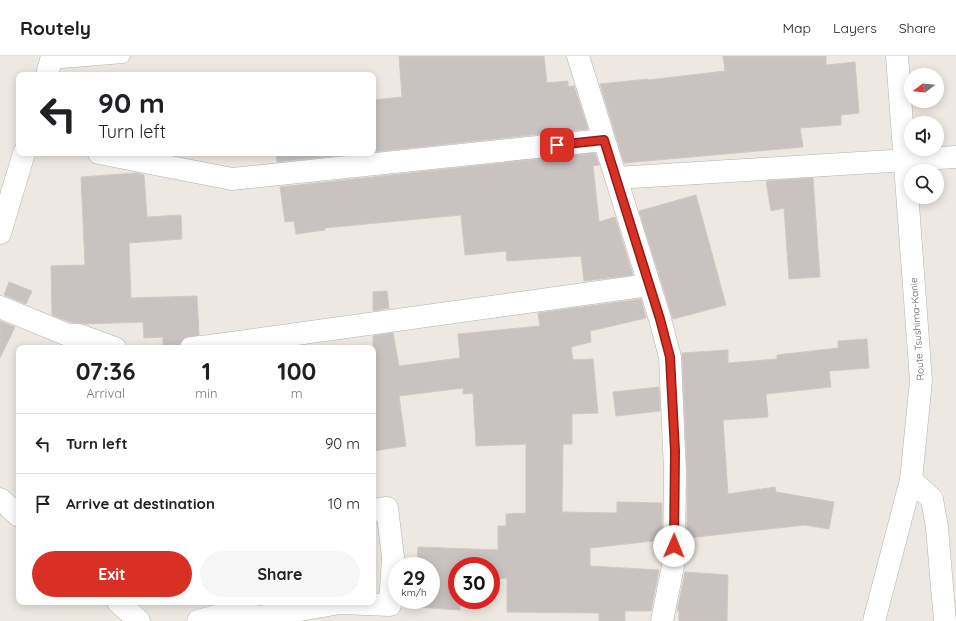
<!DOCTYPE html>
<html lang="en">
<head>
<meta charset="utf-8">
<style>
  body { margin:0; font-family:Quicksand,sans-serif; background:#f6f6f6; color:#202124; height:100vh; display:flex; flex-direction:column; font-size:15px; white-space:nowrap }
  * { box-sizing:border-box; margin:0 }
  p { font-size:13px; color:#757577 }
  .icon { flex:none; width:22px; height:22px; fill:none; stroke:currentColor; stroke-width:2; stroke-linecap:round; stroke-linejoin:round }
  .map { position:relative; flex:1; overflow:hidden }
  .side { position:absolute; left:16px; top:289px; width:360px; height:260px; display:flex; flex-direction:column; background:#fff; border-radius:8px; box-shadow:0 2px 10px #0003 }
  .side>* { flex:none }
  .top-card { position:absolute; left:16px; top:16px; width:360px; height:84px; border-radius:8px; box-shadow:0 2px 10px #0003; background:#fff; color:#202124; overflow:hidden }
  .needle { width:26px; rotate:254deg }
  .tools { position:absolute; left:904px; top:12px; display:grid; gap:8px }
  .tools a { display:grid; place-items:center; width:40px; height:40px; border-radius:50%; background:#fff; box-shadow:0 2px 10px #0003; font-size:20px }
  .speed { position:absolute; left:388px; top:501px; display:flex; gap:8px; font-size:20px; font-weight:700; text-align:center }
  .speed>* { display:grid; place-content:center; width:52px; height:52px; border-radius:50%; background:#fff; box-shadow:0 2px 10px #0003; line-height:1 }
  .speed small { font-size:10px; font-weight:400 }
  .speed .limit { border:6px solid #d22; background:#fff; color:#111 }
  .pin { position:absolute; display:grid; place-items:center; width:34px; height:34px; color:#fff; margin:-17px; border-radius:8px; box-shadow:0 2px 6px #0006 }
  .me { position:absolute; width:44px; margin:-22px; rotate:1deg; stroke-linejoin:round; filter:drop-shadow(0 0 3px #0008) }
  .turn { display:flex; align-items:center; gap:14px; height:84px; padding:0 16px; font-size:18px }
  .turn .icon { width:52px; height:52px; stroke-width:2.5 }
  .turn b { display:block; font-size:28px; line-height:34px }
  .eta { display:flex; justify-content:space-evenly; align-items:center; height:68px; text-align:center }
  .eta b { font-size:24px; font-weight:700; line-height:28px }
  .button { display:flex; gap:8px; margin-top:auto; padding:8px 16px }
  .button a { flex:1; height:46px; border-radius:24px; background:#d93025; color:#fff; font-size:16px; font-weight:700; line-height:46px; text-align:center }
  .button a+a { background:#f6f6f6; color:#202124 }
  ul { padding:0; list-style:none }
  li { display:flex; align-items:center; gap:12px; height:60px; padding:0 16px; border-top:1px solid #e0e0e0 }
  li div { flex:1 }
  li b { display:block; font-size:15px }
  li em { font-style:normal }
  header { display:flex; align-items:center; gap:24px; box-sizing:border-box; height:56px; padding:0 20px; background:#fff; border-bottom:1px solid #e0e0e0 }
  header strong { font-size:19px }
  nav { display:flex; gap:22px; margin-inline-start:auto; font-size:14px }
  .map>svg:first-child { display:block }
</style>
</head>
<body>
<header>
<strong>Routely</strong>
<nav><a>Map</a><a>Layers</a><a>Share</a></nav>
</header>
<div class="map">
<svg width="956" height="565" viewBox="0 0 956 565">
  <rect width="100%" height="100%" fill="#eee8e2"/>
  <path fill="#c8c3c0" stroke="#d2c8c1" d="M399,0H544L547,27L568,25V31L574,30L588,73L373,96V44L402,41Z
    M723,0H826V9L855,6L859,57L841,59V69L800,72L803,91L624,107L600,28L648,23V24L725,15Z
    M276,97H360L277,106Z
    M595,97L599,109L593,110L599,166L615,161L633,219L584,225L581,200L507,205L506,195L465,199L461,159L324,172L325,174L296,178L294,165L285,166L280,131Z
    M136,117L144,119L147,161L181,159L182,183L129,187L131,242L197,240L199,279L184,282L180,287L179,292H163V281L144,282L143,266L86,268L79,267L70,266L52,259L51,210L85,209L81,121Z
    M813,122L820,221L789,223L784,152L771,155L766,125Z
    M696,139L726,249L673,263L639,155Z
    M9,226L32,235L26,248L4,239Z
    M387,235L389,252L373,255V236Z
    M641,243L646,262L590,275L591,286L571,291L573,304L593,303L598,357L572,358V388H563L562,456L617,457V446L662,447V484L590,492V510L659,514L651,555H625V565H599V557L507,556V522L491,523V510H457V544H460V554L416,551V544H431V510H417L418,491L498,494V470H506V458L526,457V388L476,390L473,337L463,338V332L399,340L406,390L373,395V280L393,277L399,310L460,302L458,278L540,270L538,257Z
    M0,265L15,271L0,302Z
    M867,283L869,312L829,315L831,331L766,338L768,361L723,364L728,438L775,431L776,436L834,446L829,473L805,469L687,482V414L682,297L728,294V307L777,303V299L838,292V285Z
    M659,331L660,355L616,360L613,336Z
    M685,516L728,519L727,565H679V555H677Z"/>
  <g fill="none" stroke-linecap="round" stroke-linejoin="round">
    <g stroke="#aeb3b5" stroke-width="15">
      <path id="lane" d="M50,6L123,0"/>
    </g>
    <g stroke="#aeb3b5" stroke-width="23">
      <path id="street" d="M578,0L660,263L670,301L675,415L674,505L662,565
        M47,19L52,0
        M99,97L232,123L604,84
        M616,122L956,101
        M0,177L24,97
        M0,251L68,279H79L115,292
        M191,292L210,290L649,229
        M911,424L932,443L937,472L945,565
        M0,443L19,460
        M118,546L139,565
        M198,565L236,555L259,561L340,547L390,549L393,501L387,452L373,454"/>
    </g>
    <g stroke="#afb5b8" stroke-width="23">
      <path id="secondary" d="M874,565L911,424L921,325L897,0"/>
    </g>
    <use href="#lane" stroke="#fff" stroke-width="14"/>
    <use href="#street" stroke="#fff" stroke-width="22"/>
    <use href="#secondary" stroke="#fff" stroke-width="22"/>
  </g>
  <g fill="none" stroke-linecap="round" stroke-linejoin="round">
    <g stroke="#8d1f18" stroke-width="10">
      <path id="route" d="M557,89L604,84L660,263L670,301L675,395L674,490"/>
    </g>
    <use href="#route" stroke="#d93025" stroke-width="7"/>
  </g>
  <g text-anchor="middle" dominant-baseline="central" stroke-width="4" stroke-linejoin="round" paint-order="stroke">
    <g font-size="10" fill="#5b6163" stroke="#fff">
      <text transform="translate(917 273) rotate(-94)">Route Tsushima-Kanie</text>
    </g>
  </g>
</svg>
<div class="tools">
<a><svg class="needle" viewBox="-14 -14 28 28"><path d="M0-13l5 13h-10z" fill="#e53935"/><path d="M0 13l5-13h-10z" fill="#757577"/></svg></a>
<a><svg class="icon" aria-label="sound" viewBox="0 0 24 24"><path d="M4 9h4l5-4v14l-5-4H4zM17 9q2 3 0 6"/></svg></a>
<a><svg class="icon" aria-label="search" viewBox="0 0 24 24"><circle cx="10" cy="10" r="6"/><path d="M15 15l6 6"/></svg></a>
</div>
<div class="speed"><div>29<small>km/h</small></div><div class="limit">30</div></div>
<div class="pin" style="left:557px;top:89px;background:#d93025"><svg class="icon" aria-label="arrive" viewBox="0 0 24 24"><path d="M6 21V4h12l-3 4 3 4H6"/></svg></div>
<svg class="me" style="left:674px;top:490px" viewBox="-20 -20 40 40"><circle r="19" fill="#fff"/><path d="M0-13L10 11 0 6-10 11z" fill="#d93025"/></svg>
<div class="top-card">
<div class="turn"><svg class="icon" aria-label="left" viewBox="0 0 24 24"><path d="M17 20v-9H6M10 6l-5 5 5 5"/></svg><div><b>90 m</b>Turn left</div></div>
</div>
<section class="side">
<div class="eta">
<div><b>07:36</b><p>Arrival</p></div>
<div><b>1</b><p>min</p></div>
<div><b>100</b><p>m</p></div>
</div>
<ul>
<li><svg class="icon" aria-label="left" viewBox="0 0 24 24"><path d="M17 20v-9H6M10 6l-5 5 5 5"/></svg><div><b>Turn left</b></div><em>90 m</em></li>
<li><svg class="icon" aria-label="arrive" viewBox="0 0 24 24"><path d="M6 21V4h12l-3 4 3 4H6"/></svg><div><b>Arrive at destination</b></div><em>10 m</em></li>
</ul>
<div class="button"><a>Exit</a><a>Share</a></div>
</section>
</div>
</body>
</html>
